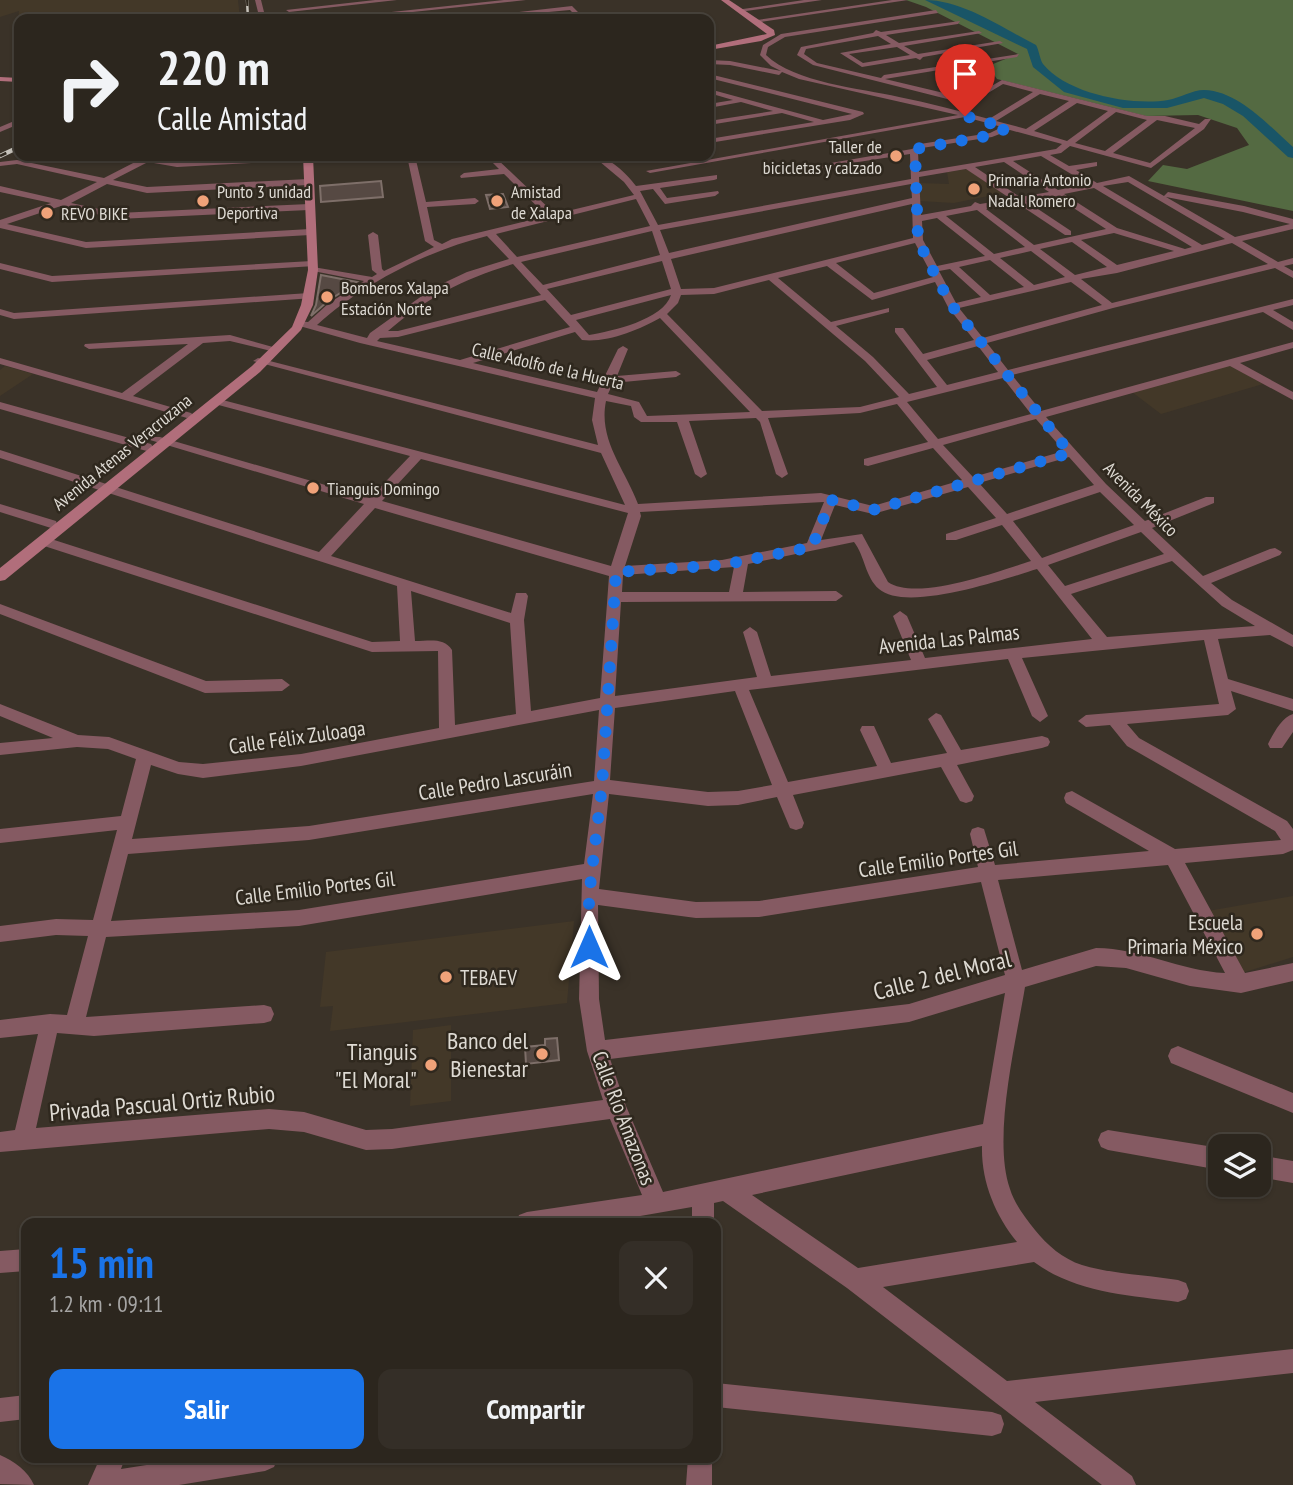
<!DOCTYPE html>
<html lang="es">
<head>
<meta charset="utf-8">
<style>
  body { margin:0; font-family:"PT Sans Narrow",sans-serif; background:#342e27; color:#f1f3f6; height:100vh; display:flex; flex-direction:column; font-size:26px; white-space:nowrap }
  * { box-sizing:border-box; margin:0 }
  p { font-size:23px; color:#a6a5a4 }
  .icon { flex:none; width:38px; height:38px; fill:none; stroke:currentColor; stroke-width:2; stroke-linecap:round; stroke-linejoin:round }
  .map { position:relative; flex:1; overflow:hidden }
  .details { position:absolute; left:21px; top:1218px; width:700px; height:245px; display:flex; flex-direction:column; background:#2c261e; border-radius:14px; box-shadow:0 2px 5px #0004,0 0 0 2px #48433c }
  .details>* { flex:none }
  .top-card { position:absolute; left:14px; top:14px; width:700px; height:147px; border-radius:14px; box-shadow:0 2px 5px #0004,0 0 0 2px #48433c; background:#2c261e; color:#f1f3f6; overflow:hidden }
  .fabs { position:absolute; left:1208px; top:1134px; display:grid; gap:14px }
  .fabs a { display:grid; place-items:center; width:63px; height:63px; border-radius:14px; background:#2c261e; box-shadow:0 2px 5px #0004,0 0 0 2px #48433c; font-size:35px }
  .pin { position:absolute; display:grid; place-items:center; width:60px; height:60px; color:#fff; margin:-72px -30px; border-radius:50% 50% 50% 0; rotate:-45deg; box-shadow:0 0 7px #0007 }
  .pin .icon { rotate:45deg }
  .me { position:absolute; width:77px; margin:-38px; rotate:0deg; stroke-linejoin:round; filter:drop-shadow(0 0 5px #0008) }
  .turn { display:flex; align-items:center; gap:24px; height:147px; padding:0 28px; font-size:32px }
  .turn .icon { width:91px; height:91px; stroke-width:2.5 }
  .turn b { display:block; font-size:49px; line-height:60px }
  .round { display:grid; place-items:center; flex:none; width:74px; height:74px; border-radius:14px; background:#342e27 }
  .overview { display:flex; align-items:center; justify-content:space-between; height:119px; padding:0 28px }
  h1 { font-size:42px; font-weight:700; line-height:52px; color:#1a73e8 }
  .cta { display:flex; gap:14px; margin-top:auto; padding:14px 28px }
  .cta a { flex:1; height:80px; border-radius:14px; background:#1a73e8; color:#fff; font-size:28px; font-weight:700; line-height:80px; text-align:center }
  .cta a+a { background:#342e27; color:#f1f3f6 }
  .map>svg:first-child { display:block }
</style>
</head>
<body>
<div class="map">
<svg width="1293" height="1485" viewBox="0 0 1293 1485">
  <rect width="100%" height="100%" fill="#3a3228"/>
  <path fill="#433828" d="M0,0H238L240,19H19V72H12L19,11L0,17Z
    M968,169L1003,193L954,203L919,201L918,183L949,184L947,172Z
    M1230,365L1263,384L1161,414L1132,392Z
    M5,366L33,374L0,396V370Z
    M1293,896V957L1242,973L1208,911Z
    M574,921L567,1003L330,1031L333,1006L320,1007L326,952Z
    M451,1025V1101L410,1106L413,1030Z"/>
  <path fill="#546a42" d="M906,0H1293V211L1148,181L1163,165L1187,169L1249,145L1237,128L1198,115L1146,116L997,79L988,66L1018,54L926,7Z"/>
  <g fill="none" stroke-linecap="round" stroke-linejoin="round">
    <path fill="#195567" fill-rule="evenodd" d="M925,0C963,0 1002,28 1036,45C1039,50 1040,60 1043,64C1067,94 1132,106 1168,100C1180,98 1192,90 1204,90C1239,91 1269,126 1293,147V158L1288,157L1243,116L1223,104L1204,98L1167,108H1123L1064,92L1033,67L1027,49Z"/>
  </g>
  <path fill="#564943" stroke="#7e6f69" stroke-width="2" d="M381,181L383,197L321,202L320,186Z
    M503,194L508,207L490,209L486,195Z
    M321,275L357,282L328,301L311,316L316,305Z
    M557,1038L559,1060L526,1064L525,1047L545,1045V1039Z"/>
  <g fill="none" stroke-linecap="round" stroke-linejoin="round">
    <path fill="#855a62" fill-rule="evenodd" d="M255,0H261L265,16L263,19H257L259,16Z
      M375,0H397L289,12L286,10Z
      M504,0H526L346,19H326Z
      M804,0H822L739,12L736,10Z
      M892,0H908L754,23L751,21Z
      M572,6L585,19H579L570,10L496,17L493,15Z
      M936,10L938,13L785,37L768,47L766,55C795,83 860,88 899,97C929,103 959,111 989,119L1033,92L1003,84L963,108L959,106L963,103L813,65L797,55L801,47L873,33L876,30L881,32L960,21L958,24L886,35L899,43L979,31L982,33L904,46L918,54L1000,41L1003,43L923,57L920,60L916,58L862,67L840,53L891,44L878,36L806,49L804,54L817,63L881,78L884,75L1019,54L1017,57L885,79L969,99L983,91L939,80V76L988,88L1002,80L1147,116H1165L1199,124L1205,119H1211L1204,129L1151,168L1070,146L1061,153L1050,155L1069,166L1097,162V166L1076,170L1097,183L1129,176L1164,196L1168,192L1244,206L1293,219V229L1242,241L1278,262L1293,258V264L1284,266L1293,271V278L1275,268L1113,308L987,343L1008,370L1293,299V305L1273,310L1293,322V330L1263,312L1012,375L1041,411L1293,342V348L1240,363L1293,392V400L1230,366L1046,417L1106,484L1145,521L1206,497H1214V503L1152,528L1203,576L1270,549L1275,548L1282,552L1280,555L1211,583L1232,600L1293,635V647L1270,635L1218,639L1228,679L1293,699V711L1231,691L1236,709L1228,715L1127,724L1139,738L1287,821L1293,829V850L1283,854L1185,863L1245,973L1293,963V981L1241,993L1190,986L1126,968L1096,966L1025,987C1016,1042 992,1138 1010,1189C1015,1205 1025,1217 1035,1230C1047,1245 1063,1259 1082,1265C1112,1274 1147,1275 1178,1280L1186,1283L1189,1291L1186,1299L1178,1302C1128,1295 1076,1293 1034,1262L883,1287L1007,1381L1293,1349V1373L1035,1402L1132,1476L1136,1485H1102L847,1288L723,1201L714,1203V1223H692V1207L600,1223H516L519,1215L527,1212L642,1195L610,1119L392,1149L366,1150L304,1132L269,1129L0,1152V1132L15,1130L38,1034L0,1038V1020L50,1014L67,1015L88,936L56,935L0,942V926L56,919L93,920L117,830L0,843V829L121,816L136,759L108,749L77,747L0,755V743L53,738L0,716V704L78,735L109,737L179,762L203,764L301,754L439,728L438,651L372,652L38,544L36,541L43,537L48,538L372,642L400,641L397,586L0,458V450L319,552L364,504L150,440L152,437H160L370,498L410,456L211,403L209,401L215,398L625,505L601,453L253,361L258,358L598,445L592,420L595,398L360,343L296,325V321L308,322L329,303L364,281L308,270L313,267L372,277L377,274L372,270L368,235L373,232L378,235L382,269L384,271L434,247L425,241L407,156H415L426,202L475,198L479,201L475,204L427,207L434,240L442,244L452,239L547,216L504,174L461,178L460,176L464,173L499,169L486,156H494L555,214L634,195L624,182L593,156C609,156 627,174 636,186L717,175V179L714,180L660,188L667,198L718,191L719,193L715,196L665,204L653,189L640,191L658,225L911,179L910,154L800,171L796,169L912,149L920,144L990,133L1002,127L965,117L650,173L646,171L958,115L799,79L782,72L779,75L730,65L709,64V60L730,61L781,71L771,66L760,55L763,45L781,34ZM897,47L910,55L863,63L849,54ZM1040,94L1069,101L1026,129L996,121ZM1077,103L1108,111L1067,141L1034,131ZM1116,112L1147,120L1105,151L1075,143ZM1157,120L1195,128L1150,163L1113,153ZM1010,130L1062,144L1056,149L919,172L918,152L922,148L992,137ZM1041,156L1088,184L1058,190L1013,161ZM1004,162L1049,192L1020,197L975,167ZM966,169L1011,199L980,204L975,202L971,206L921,215L919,177ZM1128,182L1225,239L1202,245L1103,186ZM911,184L912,198L669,253L660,230ZM1094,188L1192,247L1185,249L1117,228L1064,194ZM1055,196L1106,229L1034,245L986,209L1017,203L1065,235H1071V231L1026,201ZM1166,197L1243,212L1290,224L1235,237ZM636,199L650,226L517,257L496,234ZM912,204L913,238L714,288L681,289L671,259ZM977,210L1025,247L994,254L946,216ZM937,218L985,256L937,266L923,240L922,221ZM652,231L660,255L543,285L521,262ZM1114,233L1174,251L1117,265L1081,240ZM487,236L509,259L467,272L433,288L370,333L367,338L317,325C362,284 429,250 487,236ZM1072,242L1107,267L1075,275L1040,249ZM915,243L933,277L874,293L836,263ZM1232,243L1268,264L1112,303L1081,279L1117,273ZM1031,251L1065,277L1034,285L1000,258ZM990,260L1024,287L990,295L959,267ZM662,261L671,289L571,315L547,289ZM513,264L541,295L398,331H388C426,298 465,278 513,264ZM827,266L872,300L935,282L948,307L974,340L923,354L903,328H895V332L937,387L909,394L873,357L836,326L889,312V308L831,322L778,278ZM950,269L981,297L956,303L939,271ZM769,280L865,361L899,397L860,407L762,411L667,314L678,303L681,295L714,294ZM1071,282L1102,305L983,338L959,308ZM671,295C663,320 612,331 589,335L576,320ZM545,300L570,327L460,360L377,341L380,338L398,337ZM660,318L750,412L647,416L639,402L608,394L613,383L676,377L681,374L676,371L617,376L628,349L623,346L618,349L597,392L473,363L575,332L582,340C607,343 639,330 660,318ZM978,346L998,372L947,385L927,360ZM1003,378L1031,414L938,439L907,402ZM606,401L631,406L634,417L641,422H677L695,474L701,478L707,474L689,421L756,418L760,422L776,474L782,478L788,474L768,418L860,413L897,404L928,442L864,459V465L868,466L933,448L962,480L873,506L821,493L638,504C625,469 598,440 606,401ZM1036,419L1064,451L973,477L943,445ZM1069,457L1094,485L1007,514L979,483ZM421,459L628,513L611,566L382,501ZM968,487L996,518L946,534V540H956L1002,525L1031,561C999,571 917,602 888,582L862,534L821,540L835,505L873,514ZM1100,492L1134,525L1042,558L1013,521ZM824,502L807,543L722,560L625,566L641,516L640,512ZM375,508L609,576L600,698L531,711L524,620L528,596L526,593H516L511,613L331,556ZM1141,532L1164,554L1065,586L1048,565ZM854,542C865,556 865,577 879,589C906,613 1005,579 1037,569L1092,639L925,658L907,616L900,611L893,616L911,660L771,676L757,632L750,627L743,632L757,677L615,696L621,602L836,601L843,596L836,591L743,592L748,564ZM1172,561L1222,606L1255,626L1107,637L1071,594ZM734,567L729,592H622L623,575ZM411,591L510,623L516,714L455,725L452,650C444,637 429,641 415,641ZM1204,640L1219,704L1086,715L1078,721L1086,727L1110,725L1127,746L1275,831L1281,840L1175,849L1072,791L1066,793L1064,798L1066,803L1149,851L995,865L984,829L978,827L972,829L970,834L978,867L759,901L696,902L599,889L609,794L708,806L738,805L777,797L790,828L796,830L802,828L804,823L793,795L941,767L960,801L966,803L972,801L974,796L957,765L1042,748L1048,746L1050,742L1048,738L1042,736L961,750L941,715L936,713L928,719L947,753L891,763L874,726H862L860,730L877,766L788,782L749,690L1008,659L1032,716L1040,722L1048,716L1022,658ZM735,691L772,785L738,791L708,792L610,780L615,708ZM599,710L594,781L309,826L132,839L151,765L178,774L203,778L301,766ZM593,794L584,864L299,910L111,921L128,854L309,840ZM1168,865L1225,973C1180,971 1141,948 1096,948L1022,970L998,880ZM582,879L579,999L587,1051L603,1100L392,1129L366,1130L304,1112L269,1109L36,1128L57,1033L94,1036L264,1023L271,1021L274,1014L271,1007L264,1005L86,1017L106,937L299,926ZM981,882L1005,975L909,1004L605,1040L599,999L598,905L696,918L759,917ZM1005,993L983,1124L663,1192L626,1106L610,1059L909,1022ZM982,1146C981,1181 995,1215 1017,1242L858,1268L752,1195Z
      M709,74L863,112L864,114L850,120L709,143V139L814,122L782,113L709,125V121L773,111L741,102L709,108V104L733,100L709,93V89L823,120L852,114L709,78Z
      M19,119V124L0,132V127Z
      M124,156L148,157L177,163L304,156L312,158L308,160L177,167L148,162L113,180L147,187L308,179L312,182L308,185L147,193L107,184L71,203L118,213L309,204L313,207L309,210L118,219L61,206L7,224L86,242L310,229L315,232L310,235L86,248L0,228V220L51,203L0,192V186L61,200L97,182L17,164L0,166V162L17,160L104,178L139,160Z
      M312,261L315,262V266L52,282L0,269V263L52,276Z
      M309,293L314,296L313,298L14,319L0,315V309L14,313Z
      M230,335L280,349L275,352L230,341L203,343L133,396L191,413L193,415L187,418L0,364V358L122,393L188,344L89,349L84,346L85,344Z
      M0,402L151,444L153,447L147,451L143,450L0,409Z
      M0,504L56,521L57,524L51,528L0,512Z
      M0,604L206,681L282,679L290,685L282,691L205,693L0,614Z
      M1293,714V732L1282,748H1270L1268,744C1273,734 1282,717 1293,714Z
      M1178,1046L1293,1093V1113L1171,1063L1168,1056L1171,1049Z
      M1108,1130L1220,1148V1170L1108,1150L1101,1147L1098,1140L1101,1133Z
      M1258,1155L1293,1161V1183L1258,1177Z
      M26,1249V1271L0,1273V1251Z
      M716,1383L992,1412L1001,1415L1004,1424L1001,1433L992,1436L716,1407Z
      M26,1395V1419L0,1422V1398Z
      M0,1455C14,1461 28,1471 34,1485L0,1484Z
      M100,1458H125L121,1469L191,1458H278L274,1467L265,1471L179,1485H88Z
      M688,1458H712V1485H686Z"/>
    <path fill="#b16e7b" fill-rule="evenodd" d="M721,0H729L774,30L775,35L761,41L709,50V46L767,34Z
      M0,77L19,78V82L0,81Z
      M303,156H313L318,270L313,305L301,330L260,372L5,580L0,581V568L252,366L292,327L301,305L308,270Z"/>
    <g stroke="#c6c2ba" stroke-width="2.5">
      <path id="rail-far1" d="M247,0L248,19"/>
    </g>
    <g stroke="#c6c2ba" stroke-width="4.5">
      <path id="rail" d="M0,156L19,147"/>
    </g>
    <use href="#rail-far1" stroke="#2f281e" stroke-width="2" stroke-dasharray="6" stroke-linecap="butt"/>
    <use href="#rail" stroke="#2f281e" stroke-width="2.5" stroke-dasharray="7" stroke-linecap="butt"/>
  </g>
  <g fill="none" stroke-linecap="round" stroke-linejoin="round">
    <path stroke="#1a73e8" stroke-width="12" stroke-dasharray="0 21.6" d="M589,947V896L602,786L616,572L722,565L812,547L831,500L873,510L1070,453L953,307L937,279L918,240L915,149L992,135L1007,128L965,116"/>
  </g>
  <g fill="#f0a279" stroke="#2f281e" stroke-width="2.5">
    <circle cx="896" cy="156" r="7"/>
    <circle cx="974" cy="189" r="7"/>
    <circle cx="203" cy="201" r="7"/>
    <circle cx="497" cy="201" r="7"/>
    <circle cx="47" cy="213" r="7"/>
    <circle cx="327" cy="297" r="7"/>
    <circle cx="313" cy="488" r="7"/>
    <circle cx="1257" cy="934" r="7"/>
    <circle cx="446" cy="977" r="7"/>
    <circle cx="542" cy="1054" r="7"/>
    <circle cx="431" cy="1065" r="7"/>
  </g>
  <g text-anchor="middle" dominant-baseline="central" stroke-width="5" stroke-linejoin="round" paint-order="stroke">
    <g font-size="18" fill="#dedad3" stroke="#2f281e" text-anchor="start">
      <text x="882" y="146" text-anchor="end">Taller de<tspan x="882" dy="21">bicicletas y calzado</tspan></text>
      <text x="988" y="179">Primaria Antonio<tspan x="988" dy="21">Nadal Romero</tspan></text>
      <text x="217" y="191">Punto 3 unidad<tspan x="217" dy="21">Deportiva</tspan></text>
      <text x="511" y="191">Amistad<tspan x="511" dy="21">de Xalapa</tspan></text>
      <text x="61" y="213">REVO BIKE</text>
      <text x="341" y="287">Bomberos Xalapa<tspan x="341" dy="21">Estación Norte</tspan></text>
      <text x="327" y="488">Tianguis Domingo</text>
    </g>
    <g font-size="18" fill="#dedad3" stroke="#2f281e">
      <text transform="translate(548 366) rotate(13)">Calle Adolfo de la Huerta</text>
      <text transform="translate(122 452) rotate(-39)">Avenida Atenas Veracruzana</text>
      <text transform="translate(1141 499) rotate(45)">Avenida México</text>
    </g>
    <g font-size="21" fill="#dedad3" stroke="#2f281e">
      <text transform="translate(949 639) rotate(-6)">Avenida Las Palmas</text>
      <text transform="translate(297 737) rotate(-8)">Calle Félix Zuloaga</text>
      <text transform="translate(495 781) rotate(-9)">Calle Pedro Lascuráin</text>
      <text transform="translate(938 859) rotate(-8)">Calle Emilio Portes Gil</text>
      <text transform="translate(315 888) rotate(-7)">Calle Emilio Portes Gil</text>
      <text transform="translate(624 1118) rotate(69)">Calle Río Amazonas</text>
    </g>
    <g font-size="21" fill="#dedad3" stroke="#2f281e" text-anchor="end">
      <text x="1243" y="922">Escuela<tspan x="1243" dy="24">Primaria México</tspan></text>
      <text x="460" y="977" text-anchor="start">TEBAEV</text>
    </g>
    <g font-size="24" fill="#dedad3" stroke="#2f281e">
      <text transform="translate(942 975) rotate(-14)">Calle 2 del Moral</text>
      <text transform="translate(162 1103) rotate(-5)">Privada Pascual Ortiz Rubio</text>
    </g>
    <g font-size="24" fill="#dedad3" stroke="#2f281e" text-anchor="end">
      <text x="528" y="1040">Banco del<tspan x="528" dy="28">Bienestar</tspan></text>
      <text x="417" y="1051">Tianguis<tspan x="417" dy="28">"El Moral"</tspan></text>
    </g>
  </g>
</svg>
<div class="fabs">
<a><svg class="icon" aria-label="layers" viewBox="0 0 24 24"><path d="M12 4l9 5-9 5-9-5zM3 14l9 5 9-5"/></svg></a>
</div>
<div class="pin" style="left:965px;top:116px;background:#d93025"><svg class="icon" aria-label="arrive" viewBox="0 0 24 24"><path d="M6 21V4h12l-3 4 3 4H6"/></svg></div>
<svg class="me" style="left:589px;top:947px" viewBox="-20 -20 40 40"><path d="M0-17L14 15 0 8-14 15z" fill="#1a73e8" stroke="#fff" stroke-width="4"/></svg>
<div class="top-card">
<div class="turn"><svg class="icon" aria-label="right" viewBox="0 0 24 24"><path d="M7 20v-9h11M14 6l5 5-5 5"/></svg><div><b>220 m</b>Calle Amistad</div></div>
</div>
<section class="details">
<div class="overview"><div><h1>15 min</h1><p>1.2 km · 09:11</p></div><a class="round"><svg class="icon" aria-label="close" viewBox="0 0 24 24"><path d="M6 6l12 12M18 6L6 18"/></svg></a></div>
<div class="cta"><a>Salir</a><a>Compartir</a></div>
</section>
</div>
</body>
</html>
